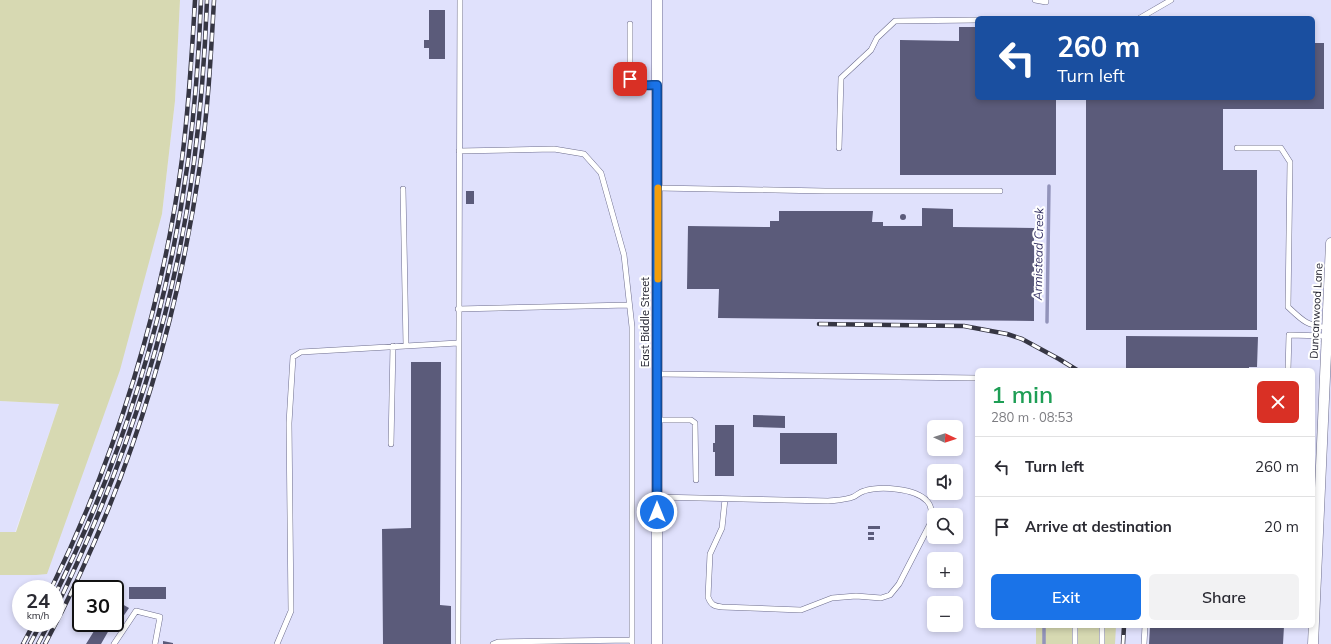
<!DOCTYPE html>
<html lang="en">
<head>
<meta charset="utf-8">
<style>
  body { margin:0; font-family:Mulish,sans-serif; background:#f2f2f3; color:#2b2b33; height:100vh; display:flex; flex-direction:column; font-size:15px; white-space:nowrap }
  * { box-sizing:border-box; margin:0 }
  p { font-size:13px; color:#7c7c81 }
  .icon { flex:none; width:22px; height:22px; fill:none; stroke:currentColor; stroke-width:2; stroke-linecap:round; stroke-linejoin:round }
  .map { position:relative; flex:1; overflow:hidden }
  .sheet { position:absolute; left:975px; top:368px; width:340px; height:260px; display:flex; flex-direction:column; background:#fff; border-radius:6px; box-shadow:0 2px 6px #0003 }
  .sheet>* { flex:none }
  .banner { position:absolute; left:975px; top:16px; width:340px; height:84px; border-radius:6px; box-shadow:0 2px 6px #0003; background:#1a4fa0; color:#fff; overflow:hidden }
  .needle { width:26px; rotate:93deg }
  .tools { position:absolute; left:927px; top:420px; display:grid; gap:8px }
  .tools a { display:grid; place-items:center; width:36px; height:36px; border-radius:6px; background:#fff; box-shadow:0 2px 6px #0003; font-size:20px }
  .speed { position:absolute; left:12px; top:580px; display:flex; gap:8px; font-size:20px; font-weight:700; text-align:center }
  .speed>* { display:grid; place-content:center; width:52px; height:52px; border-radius:50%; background:#fff; box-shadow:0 2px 6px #0003; line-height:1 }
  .speed small { font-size:10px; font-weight:400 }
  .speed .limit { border:2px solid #111; border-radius:6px; background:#fff; color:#111 }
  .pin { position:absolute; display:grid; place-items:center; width:34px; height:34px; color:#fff; margin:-17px; border-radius:8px; box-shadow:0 2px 6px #0006 }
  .me { position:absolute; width:44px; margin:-22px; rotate:0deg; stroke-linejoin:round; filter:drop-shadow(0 0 3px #0008) }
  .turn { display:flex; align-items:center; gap:14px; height:84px; padding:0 16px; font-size:18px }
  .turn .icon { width:52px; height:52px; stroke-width:2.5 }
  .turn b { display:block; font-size:28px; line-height:34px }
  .round { display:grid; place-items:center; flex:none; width:42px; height:42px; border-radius:6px; background:#f2f2f3 }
  .head { display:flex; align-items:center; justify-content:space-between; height:68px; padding:0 16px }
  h1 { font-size:24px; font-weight:600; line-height:30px; color:#1e9e55 }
  .action { display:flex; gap:8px; margin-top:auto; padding:8px 16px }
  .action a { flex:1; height:46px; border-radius:6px; background:#1a73e8; color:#fff; font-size:16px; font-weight:600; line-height:46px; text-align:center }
  .action a+a { background:#f2f2f3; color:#2b2b33 }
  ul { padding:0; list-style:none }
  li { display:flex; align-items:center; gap:12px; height:60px; padding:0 16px; border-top:1px solid #e1e1e2 }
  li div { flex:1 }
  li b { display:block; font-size:15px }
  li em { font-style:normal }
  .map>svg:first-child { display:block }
</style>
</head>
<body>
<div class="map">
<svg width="1331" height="644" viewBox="0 0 1331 644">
  <rect width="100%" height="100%" fill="#ebebfa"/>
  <path fill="#e0e1fc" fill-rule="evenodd" d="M180,0H1331V644H0V575H36L162,214L175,101ZM977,18H1313V98H977ZM977,370H1313V626H977ZM934,427H956V449H934ZM934,471H956V493H934ZM934,515H956V537H934ZM934,559H956V581H934ZM21,589H55V623H21ZM81,589H115V623H81ZM934,603H956V625H934Z
    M0,401L59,404L15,532H0Z"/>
  <path fill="#d7d9b2" d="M0,0H180L175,101L162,214L120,370L47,574L36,575H0V532H16L59,404L0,401Z
    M1036,626H1116L1115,644H1036Z"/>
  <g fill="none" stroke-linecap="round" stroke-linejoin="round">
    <path stroke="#9293ba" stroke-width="3.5" d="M1047,322L1049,186
      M1044,626V644"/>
  </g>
  <path fill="#5b5b7a" d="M429,10H445V59H429V48H424V40H429Z
    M959,27H977V98H1056V175H900V40L959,41Z
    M1313,43H1324V109H1223V170H1257V330H1086V98H1313Z
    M466,191H474V204H466Z
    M922,208L953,209V227L1034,228V321L718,318L719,289H687L688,226L770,227V221H779V211H873L872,222H883V226H922Z
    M900 217a3 3 0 1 1 6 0a3 3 0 1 1-6 0Z
    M1126,336L1258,337L1257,367H1249V370H1126Z
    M411,362H441L440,605L451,606V644H383L382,529L411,528Z
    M753,415L785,416V428L753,427Z
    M715,425H734V476H715V452H713V443H715Z
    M780,433H837V464H780Z
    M868,526H880V529H868Z
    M868,532H874V535H868Z
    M868,537H874V540H868Z
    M129,587H166V599H129Z
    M115,600L129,608L120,621L116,619L115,620Z
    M99,623H113L101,644H86Z
    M1150,626H1284L1283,644H1149Z
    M163,641L173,643V644H163Z"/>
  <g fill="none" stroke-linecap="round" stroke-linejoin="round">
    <g stroke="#6d6d8d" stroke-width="6">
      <path id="service" d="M1035,0L1046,2V0
        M1140,18L1171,0
        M630,24V79C638,87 647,85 657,85
        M839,148L841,78L871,50L877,38L895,21L977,20
        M1237,148H1281L1290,162L1288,307C1304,322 1305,324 1327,328
        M459,151L554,149L584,154L601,173L624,255L632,327V644
        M658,188L825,191H1000
        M403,189L406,345
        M458,309L629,305
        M1288,370L1289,335L1326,336
        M657,374L977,378
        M657,420H691L695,423L696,480
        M391,444L393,346
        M657,497L828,501C837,500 845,500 853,497C857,495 860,492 864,491C880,486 915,488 927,501C932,506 932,515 931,522L899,584L890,595L881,598L856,596L832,598L801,610L722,607C714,606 711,605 708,597L710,554L722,528L725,499
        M1075,626V644
        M114,644L136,611L160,617L155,644
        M277,644L291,611L289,423L293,357L301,352L458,343
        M458,644L460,0
        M493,644L498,642L632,640
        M1102,644V626
        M1144,644L1145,626"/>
    </g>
    <g stroke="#6d6d8d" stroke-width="11">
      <path id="minor" d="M657,644V0
        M1313,644L1331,243"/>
    </g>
    <use href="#service" stroke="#fff" stroke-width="5"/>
    <use href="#minor" stroke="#fff" stroke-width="10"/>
    <g stroke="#363643" stroke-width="4.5">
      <path id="rail" d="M819,324L964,326L1007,334L1022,339L1059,359L1077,370
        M51,589C116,457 163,305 182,159C189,106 192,53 195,0
        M55,595C122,460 168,311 188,161C195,107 199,54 201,0
        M55,610C124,469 174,318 194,162C201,108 205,54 207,0
        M23,644L34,623
        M30,644L41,623
        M38,644L49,623
        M45,644C125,495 176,332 200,165C208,110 211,55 214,0
        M1123,644L1124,626"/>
    </g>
    <use href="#rail" stroke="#fff" stroke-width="3" stroke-dasharray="9" stroke-linecap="butt"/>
  </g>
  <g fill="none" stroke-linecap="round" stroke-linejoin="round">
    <g stroke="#114b97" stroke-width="10">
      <path id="route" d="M630,79C638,87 647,85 657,85V512"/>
    </g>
    <use href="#route" stroke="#1a73e8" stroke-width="7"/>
    <path stroke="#f59e0b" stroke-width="7" d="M658,279V188"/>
  </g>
  <g text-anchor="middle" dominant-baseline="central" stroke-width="4" stroke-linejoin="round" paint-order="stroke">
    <g font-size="11" fill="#21212e" stroke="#fff">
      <text transform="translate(1316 311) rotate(-87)">Duncanwood Lane</text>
      <text transform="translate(645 322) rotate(-90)">East Biddle Street</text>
    </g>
    <g font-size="12" font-style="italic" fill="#343164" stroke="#fff">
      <text transform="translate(1038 254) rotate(-89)">Armistead Creek</text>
    </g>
  </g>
</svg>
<div class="tools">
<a><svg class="needle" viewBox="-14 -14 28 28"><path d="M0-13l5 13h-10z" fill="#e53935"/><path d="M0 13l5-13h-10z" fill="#7c7c81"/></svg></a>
<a><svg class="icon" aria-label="sound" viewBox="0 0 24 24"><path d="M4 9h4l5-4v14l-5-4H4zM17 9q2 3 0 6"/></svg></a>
<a><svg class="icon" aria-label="search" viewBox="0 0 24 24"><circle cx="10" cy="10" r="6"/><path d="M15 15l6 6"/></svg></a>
<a>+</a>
<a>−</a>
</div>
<div class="speed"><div>24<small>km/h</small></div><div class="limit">30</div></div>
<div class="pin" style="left:630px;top:79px;background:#d93025"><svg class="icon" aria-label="arrive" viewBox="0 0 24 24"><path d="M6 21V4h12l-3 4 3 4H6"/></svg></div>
<svg class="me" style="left:657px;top:512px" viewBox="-20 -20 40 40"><circle r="17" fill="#1a73e8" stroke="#fff" stroke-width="3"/><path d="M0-11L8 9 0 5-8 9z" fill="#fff"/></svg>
<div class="banner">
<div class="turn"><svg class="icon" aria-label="left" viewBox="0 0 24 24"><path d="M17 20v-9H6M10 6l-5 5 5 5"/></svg><div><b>260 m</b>Turn left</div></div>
</div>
<section class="sheet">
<div class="head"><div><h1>1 min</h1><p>280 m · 08:53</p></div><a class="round" style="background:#d93025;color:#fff"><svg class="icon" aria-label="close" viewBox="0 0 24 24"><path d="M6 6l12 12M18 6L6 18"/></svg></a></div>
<ul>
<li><svg class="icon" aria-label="left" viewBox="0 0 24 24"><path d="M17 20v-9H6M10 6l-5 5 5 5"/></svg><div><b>Turn left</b></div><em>260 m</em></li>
<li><svg class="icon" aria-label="arrive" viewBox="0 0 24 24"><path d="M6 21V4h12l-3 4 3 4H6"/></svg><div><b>Arrive at destination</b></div><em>20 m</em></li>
</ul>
<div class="action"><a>Exit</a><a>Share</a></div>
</section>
</div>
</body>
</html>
